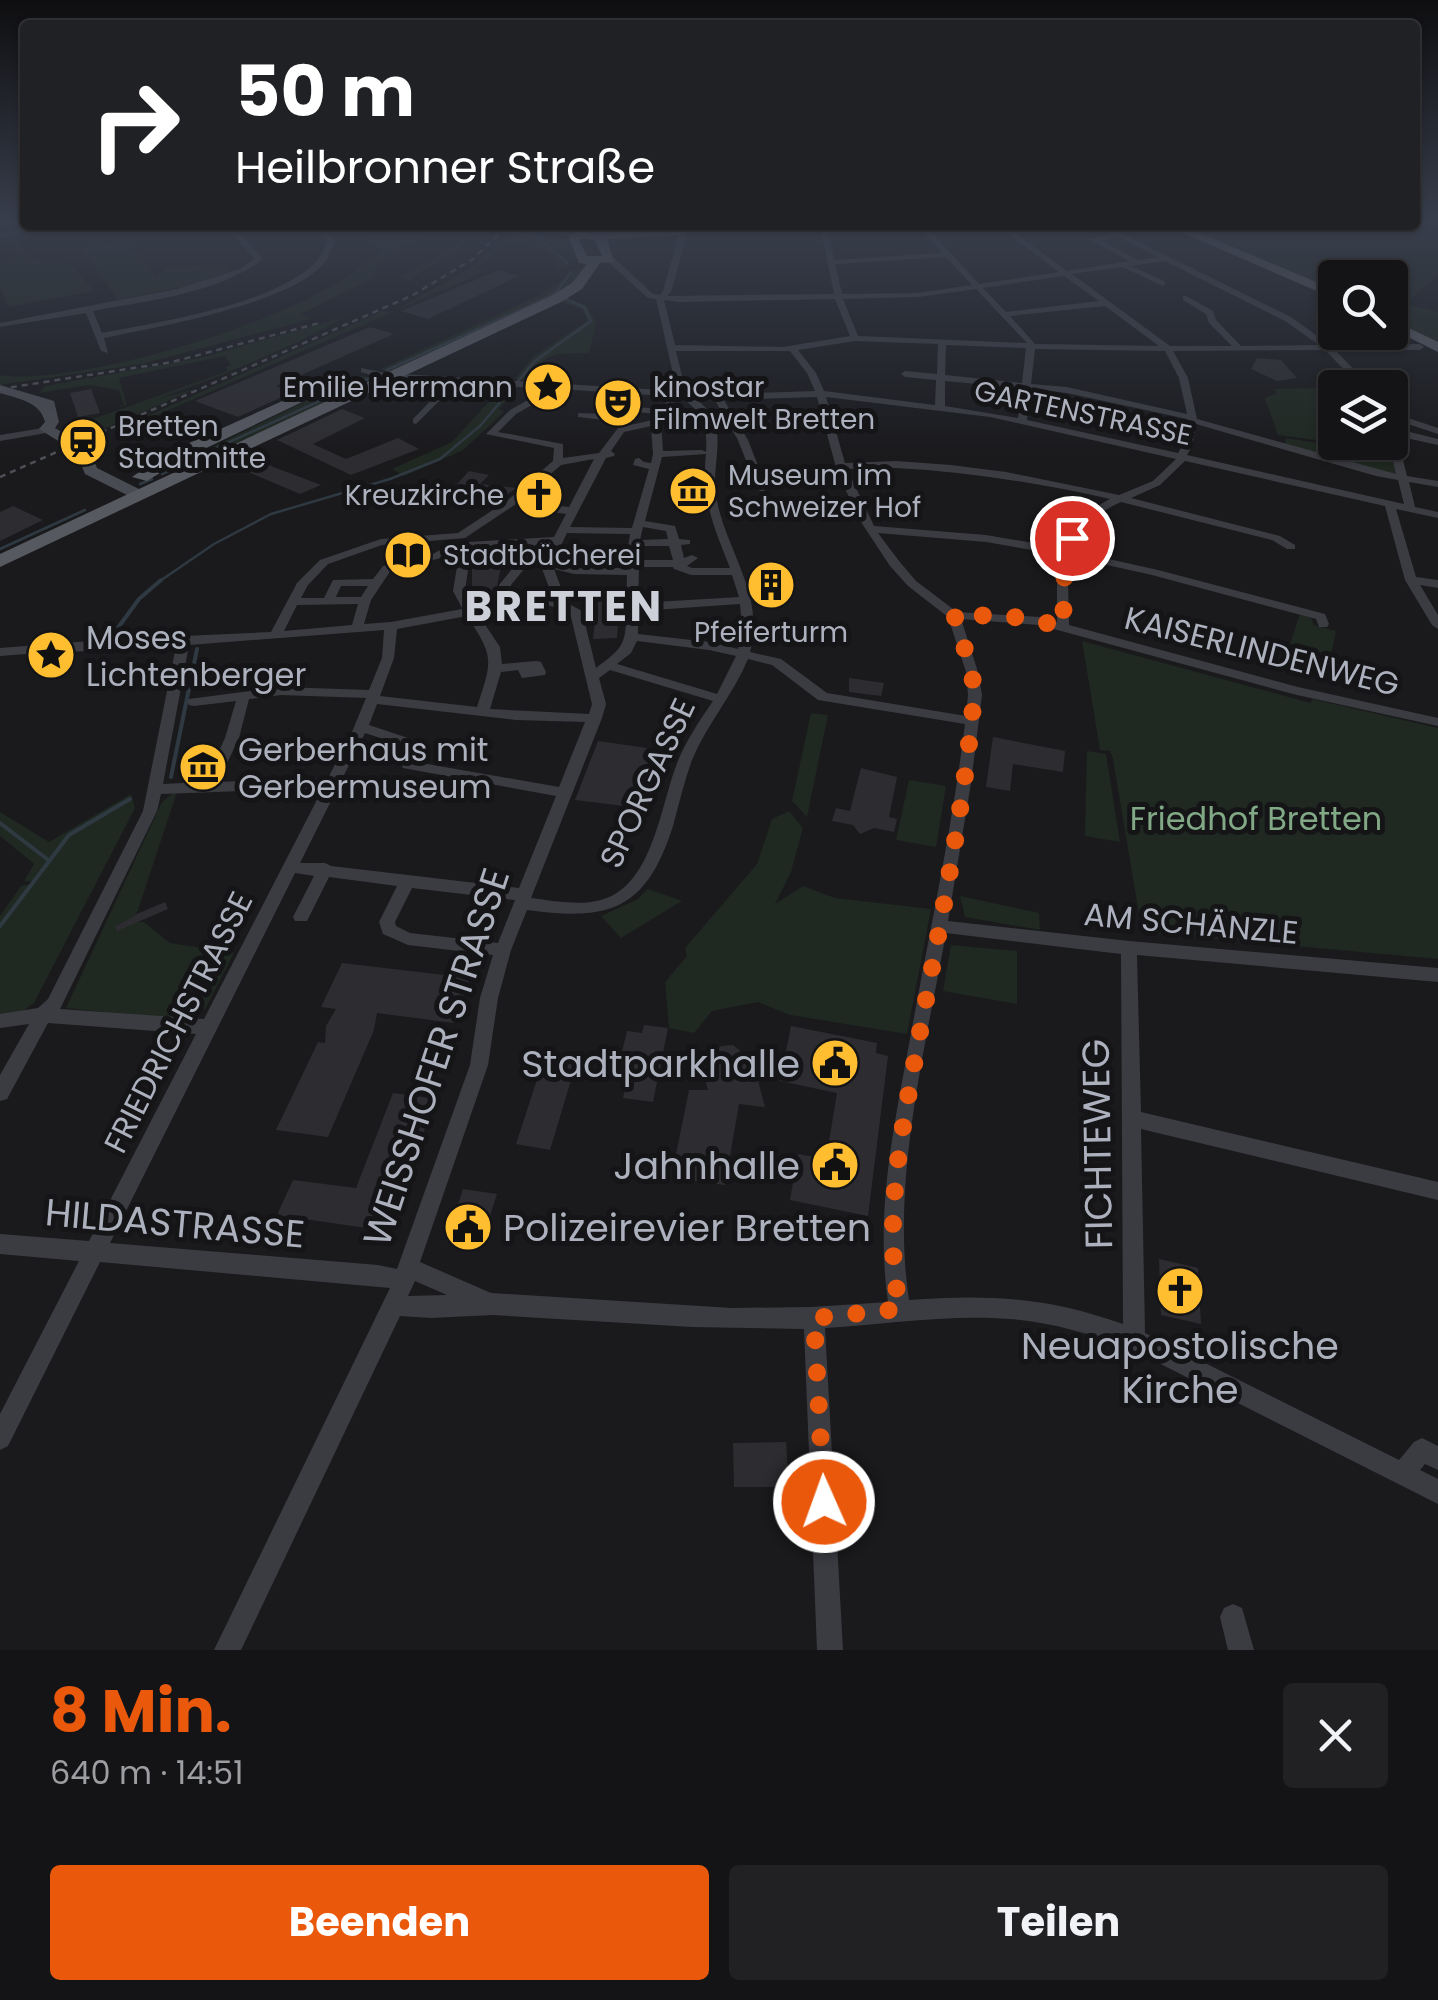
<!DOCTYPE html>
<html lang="de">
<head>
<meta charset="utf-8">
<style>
  body { margin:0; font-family:Poppins,sans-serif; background:#212123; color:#f1f3f6; height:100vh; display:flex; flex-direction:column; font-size:38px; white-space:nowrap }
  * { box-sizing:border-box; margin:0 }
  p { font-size:32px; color:#9d9ea1 }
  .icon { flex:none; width:55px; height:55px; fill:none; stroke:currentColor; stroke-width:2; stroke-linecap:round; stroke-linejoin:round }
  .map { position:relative; height:1650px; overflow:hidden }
  .drawer { display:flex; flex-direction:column; background:#141416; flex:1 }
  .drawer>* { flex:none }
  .banner { position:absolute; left:20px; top:20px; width:1400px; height:210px; border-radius:10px; box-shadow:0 2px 8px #0004,0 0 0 2px #333335; background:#202124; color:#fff; overflow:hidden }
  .fabs { position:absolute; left:1318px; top:260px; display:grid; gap:20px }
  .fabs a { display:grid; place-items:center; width:90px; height:90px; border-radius:10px; background:#141416; box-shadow:0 2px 8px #0004,0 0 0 2px #333335; font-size:50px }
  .pin { position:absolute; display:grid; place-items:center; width:85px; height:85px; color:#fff; margin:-42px; border:5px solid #fff; border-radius:50%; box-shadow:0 2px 10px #0007 }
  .me { position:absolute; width:110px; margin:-55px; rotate:358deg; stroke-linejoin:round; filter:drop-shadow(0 0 8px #0008) }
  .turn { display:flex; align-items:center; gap:35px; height:210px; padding:0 50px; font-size:45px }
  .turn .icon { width:130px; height:130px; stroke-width:2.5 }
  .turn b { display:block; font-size:70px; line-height:85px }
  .round { display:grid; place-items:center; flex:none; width:105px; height:105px; border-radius:10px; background:#212123 }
  .overview { display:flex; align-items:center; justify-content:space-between; height:170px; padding:0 50px }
  h1 { font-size:60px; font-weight:700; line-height:75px; color:#ea580c }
  .action { display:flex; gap:20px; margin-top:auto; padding:20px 50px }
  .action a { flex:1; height:115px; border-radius:10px; background:#ea580c; color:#fff; font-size:40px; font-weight:700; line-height:115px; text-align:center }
  .action a+a { background:#212123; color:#f1f3f6 }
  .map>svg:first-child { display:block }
</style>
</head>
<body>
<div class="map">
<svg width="1438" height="1650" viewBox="0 0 1438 1650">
  <rect width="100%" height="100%" fill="#1a1a1d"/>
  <path fill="#1f2821" d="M356,225H480L457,250L407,281L399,277L457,246L473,232C433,225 404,241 375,269L376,277L301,314L311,319L142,364L0,385V375C78,388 332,312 380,249Z
    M1182,225H1381L1438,238V275L1405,304L1438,312V344L1390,319V278H1335V292Z
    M513,230L567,239L579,261L558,270L549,251L511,242L476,268L486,271L148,419L143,418L383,311L392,312L469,269Z
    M13,235L28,258L71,265L94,291L8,307L0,286V262L23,253L0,237Z
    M127,241L157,277L166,267L221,265L232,270L195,284L118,300L82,249Z
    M580,266L586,267L575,286L390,372L381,369L542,294Z
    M566,298L587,306L596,323L589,353C546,354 552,352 523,380L515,379L533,357L587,321L582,309L559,301Z
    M345,317C285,351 223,375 158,399L195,389L77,441L71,435L76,425L228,371L225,367L231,365L225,356L119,378L127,405L118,408L124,405L119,390L89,385L39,393L45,386L204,357Z
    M358,376L377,378L224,450L208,449Z
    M505,384L519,385L499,409L504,412L462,451L404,476L392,469L452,442Z
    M1319,388L1335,409V442L1346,444L1278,435L1265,398L1277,393L1275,389Z
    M1286,438L1389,454L1398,475L1285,446Z
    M1300,614L1311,618L1314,625L1336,631L1331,655L1290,644Z
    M1082,641L1311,703L1312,699L1438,728V959L1142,932L1113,759L1110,751L1100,750Z
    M811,713L828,715L807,817L792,801Z
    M1087,751L1106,754L1120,842L1085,836Z
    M909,780L946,786L936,847L896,840Z
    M178,789L134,922H144L170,943L234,953L205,1009L180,1020L66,1008L162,802Z
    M131,794L135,808L34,1003L16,1016L0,1017V916L21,886L37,882L24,881L34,864L0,836V812L49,842Z
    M789,811L803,828L791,872L775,904L803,886L835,898L931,909L907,1034L790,1015L758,1002L712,1011L694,1033L669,1028L665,982L687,956L685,948L757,864L772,819Z
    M648,889L682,901L621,938L601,916L638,899Z
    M960,896L1039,913L1040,930L965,917Z
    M951,945L1017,951V1004L943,991Z"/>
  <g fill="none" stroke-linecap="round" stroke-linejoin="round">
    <path stroke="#2f3942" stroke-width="2.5" d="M472,225L538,237L567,263
      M387,370L544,299L557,291L571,272
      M214,449L370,378
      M162,474L196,458
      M140,484L152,479
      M0,549L85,510
      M157,583L214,544L271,514L390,479L440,459L480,426L535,361L591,321L584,307L566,299"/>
    <path stroke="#2f3942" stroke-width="4" d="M117,629L139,599L161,580
      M171,777L197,649
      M0,823L47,859
      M0,926L69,835L130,799"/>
  </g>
  <path fill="#2d2d31" d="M499,270L519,276L428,319L401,311Z
    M370,327L394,334L276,386L293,392L238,417L195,401Z
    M1257,358L1281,360L1297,378L1277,381L1251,369Z
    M91,389L100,413L78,417L70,393Z
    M342,409L365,418L313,444L346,459L398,438L419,449L351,475L277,440Z
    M250,458L321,485L300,494L234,466Z
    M469,471L489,475L480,484L516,488L488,509L425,499L443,484L456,485Z
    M13,506L43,520L0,541V512Z
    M495,554L503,557L496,591L472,597V566L479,556Z
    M584,600H621L610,615L618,624L617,638L593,639L595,621H588Z
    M849,678L884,683L881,696L849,692Z
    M993,737L1065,751L1063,772L1013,764L1010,791L986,787Z
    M598,741L668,751L649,809L575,800Z
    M861,768L897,777L889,817L897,819L894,832L874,828L860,834L853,825L832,821L836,808L850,811Z
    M165,902L168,909L117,931L115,927L139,913Z
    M342,963L470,978L454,1023L377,1013L374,1030L328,1137L276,1130L318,1042L325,1043L326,1026L336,1009L321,1007Z
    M644,1025L668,1028L653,1102L623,1098L631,1066L619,1065L627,1031L642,1033Z
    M791,1026L877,1043L876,1053L888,1056L868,1216L790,1200L798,1154L826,1159L837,1093L780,1081Z
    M733,1045L753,1061L765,1107L739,1104L725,1185L689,1180L691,1171L673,1169L689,1090H708L702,1068L705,1059L721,1046Z
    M546,1052L578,1057L550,1150L516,1144Z
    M393,1093L436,1099L387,1231L277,1215L293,1180L356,1188Z
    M463,1189L497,1194L480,1247L446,1241Z
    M1159,1259L1198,1268L1201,1324L1161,1315Z
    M786,1442L789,1487H734L733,1443Z"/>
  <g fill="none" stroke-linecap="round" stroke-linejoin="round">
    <path fill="#3b3c42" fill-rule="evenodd" d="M43,225H56L0,238V234Z
      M226,225H233L261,257V261C214,294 148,301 93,311L102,333C160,322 274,305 316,262C321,257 324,249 327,242L318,225H324L335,242C331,248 329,258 324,263C290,304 157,327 104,338L108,353L101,351L86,313L0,327V323L177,289L240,269L254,259Z
      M438,225H445L448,230L443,231Z
      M501,225H519L582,235L578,237Z
      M820,225H826L827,229L919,228L917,225H924L927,228L1031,225L1010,229L1067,271L1129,261L1089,239L1112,234L1096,225H1104L1291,317L1330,345L1420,344L1424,347L1420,350H1335L1372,388H1362L1325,350L1173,351L1188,378L1197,419L1396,474L1388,442L1390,427L1438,439V445L1397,436L1407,476L1438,481V487L1409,482L1415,507L1438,512V518L1396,509L1416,577L1438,580V588L1420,585L1438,615V629L1432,625L1405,580L1385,506L1185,461L1160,485L1131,498L1280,536L1295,545V549H1287L1272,540L1121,502C1098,512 1082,527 1073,551L1158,570L1325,614L1329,624L1327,627H1319L1316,619L1152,575L1071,557L1068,580L1069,625L1298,687L1438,718V726L1297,695L1039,625L961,619L978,672L982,695L971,783L948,921L1129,941L1438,968V982L1137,955L1141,1112L1438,1182V1200L1141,1129L1145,1333L1399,1460L1414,1442L1422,1438L1438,1446V1470L1425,1464L1420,1470L1438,1479V1504L1129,1348C1090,1334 1051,1322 1010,1319C949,1314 886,1324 825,1328L843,1650H817L804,1329L692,1327L493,1315L431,1318L400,1316L241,1650H214L390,1288L100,1262L8,1446L0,1450V1414L79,1261L0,1254V1234L89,1241L196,1034L48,1023L7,1099L0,1101V1075L29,1024L0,1028V1014L38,1008L48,999L143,811L176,646C117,651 59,651 0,656V648L91,641L106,644L184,636L271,632L297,583L320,560L381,539L458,533L508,500L553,461L554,448L486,434L510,410L548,389L457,383L416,424L413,423V419L448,383L384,379L361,372V368L385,373L677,391L656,299L648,298L607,261V257H613L653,294L660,295L663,291L680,231L684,229L688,231L671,292L667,296L834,294ZM1002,229L1059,272L979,284L931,232ZM923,232L942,253L834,260L828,233ZM1119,237L1158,257L1138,260L1100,240ZM946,257L972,285L918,293L842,294L835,264ZM1165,261L1285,321L1319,345L1241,346L1216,320L1213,311L1186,296H1183V300L1206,314L1209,323L1232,346H1170L1072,274L1122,267L1163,286L1166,282L1131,266ZM1064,276L1099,301L1006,312L983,288ZM976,289L1027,343L858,336L843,299L918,297ZM835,299L850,336L783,347L675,345L664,300L679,302ZM1105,306L1159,346L1035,344L1010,316ZM855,341L938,344L937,374L905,371L901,374L905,377L936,380L935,405L824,391L816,373L798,350ZM946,345L1026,348L1022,383L945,375ZM1035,349L1165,351L1179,378L1187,414L1067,387L1031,384ZM676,351H790L807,373L815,391L718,394L713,397L738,440L757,489L762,492L767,489L748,440L724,400L817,397L837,471L859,519L890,566L908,586L948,617L966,672L968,695L966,716L827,693L781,659L750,652C766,595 725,550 716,496C712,473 721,449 716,427C712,410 700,401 686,393ZM945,381L1022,388L1018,418L945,406ZM560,389L680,397C702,411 708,425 706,452L702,450L663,451L661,422L674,403L669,400L660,409L637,407L642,400L634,398L626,409L628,411L656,414L653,420L630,425L606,414L578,413V417L604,420L621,427L618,428L599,453L563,458V444L498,432L516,414ZM1031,389L1067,393L1187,419L1182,446L1178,453L1027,420ZM826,397L990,417L1176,459L1153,481L1119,495L1006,472L951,465L896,461L845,463ZM1196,424L1376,476L1398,480L1404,504L1187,455L1192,446ZM651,426L653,454L651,463L644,462L639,458L635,459L633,465L649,469L632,528L570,527L606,458L614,456L615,454L611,451L624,432ZM706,454C701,499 714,527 730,568H692L687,566L698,558L692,555L684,558L681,545L690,544V540L679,539L675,526L645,521L662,457ZM594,459L569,507L525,502L520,505L525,508L566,514L554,537L452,543L433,554L383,566L373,579L333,580L324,598H301L308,585L328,564L382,545L465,538L516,504L561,465ZM896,468C969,472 1039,483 1110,499C1088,510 1073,526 1063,548L986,535L874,526L847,469ZM643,527L666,531L668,539L640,540ZM567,533L630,534L625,564L627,568H574L553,562ZM878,533L986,542L1060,555L1057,580V622L1040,617L957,612L916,581L899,561ZM544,544H550L542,560L534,557ZM531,545L525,553L507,546ZM639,546H669L673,560H639ZM468,548L459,554L453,591L462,608L511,600V585L529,563L541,566L553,598L517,599L391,622L364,624L371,600L391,570L441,558L455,549ZM495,550L520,559L499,585L501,595L470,601L465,591L470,556L479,552ZM639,567H673L674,569L691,575H732L739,597L638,603ZM554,569L574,574L627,575L626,604L619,605L613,617L619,621L623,620L626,615C626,646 621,649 596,668L582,611L567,603ZM341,586H368L361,597H336ZM358,604L352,625L284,631L297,605ZM740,604L742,627L738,649L709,642L638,634V611ZM548,605L570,613L592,704L589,714L490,709L501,672L518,670L522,678L545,675L546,672L541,662L536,661L502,664L500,647L478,614L517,607ZM467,616C495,658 492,660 477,707L380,696L394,658L397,629ZM384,630L382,658L369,690L281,687L189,699L187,702L189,705L194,706L236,701L225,738L204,782L163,784L189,645ZM637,641L709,650L736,656L717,694L617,664L631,653ZM748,659L772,665L818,700L965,724C952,830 929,934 910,1039C894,1126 875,1213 888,1302L812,1307L732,1308L491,1293L420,1262L488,1065L498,998L511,950L527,910C609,921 646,911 673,826C679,804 684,782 692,760C707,724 733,695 748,659ZM610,670L713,701C698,723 683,745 675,769C660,810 651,887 601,900C579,906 554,901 531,898L602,718L606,704L599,678ZM281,695L366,698L352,732L328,778L218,782L239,738L249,699ZM377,704L516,720L585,722L559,787L416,762L419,744L417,741L369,725ZM365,733L405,746L401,765L403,768L556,796L519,888L331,866L325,863H300ZM323,788L204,1019L60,1009L157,811L161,794ZM295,873L314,876L293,917L295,921H307L329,877L397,886L379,922L383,934L408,945L493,955L480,998L470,1065L397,1269L378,1265L110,1243ZM412,888L515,900L498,943L410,933L396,926L395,922ZM946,933L1121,954L1123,1324C1047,1297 989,1294 909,1300C891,1181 925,1050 946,933ZM415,1281L447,1295L408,1296Z
      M1390,407L1408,418L1438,428V434L1402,422L1390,414Z
      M49,427L54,430L52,432L0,441V435Z
      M1233,1604L1242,1608L1254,1650H1228L1220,1617L1224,1608Z"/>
    <path fill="#494b52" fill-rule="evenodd" d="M0,385L54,401L59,422L55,428L88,447L97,468L145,492V498H133L85,474L76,452L39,429L45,422C40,401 18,399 0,393Z"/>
    <path fill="#575961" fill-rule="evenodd" d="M681,225H693L684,235L607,239L614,262L600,263L582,289L561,302L0,567V554L551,296L572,283L587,264L579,263L568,236L583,230ZM584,238L595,240L602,256H587L579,240Z
      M1165,225H1181L1335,290V299Z
      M1390,319L1438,342V352L1390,328Z
      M329,380L342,383L179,461L147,481L132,477L167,453Z"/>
    <path stroke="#4e5057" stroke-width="2.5" stroke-dasharray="6 5" stroke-linecap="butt" d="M0,389L172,362L323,322
      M0,477L413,295L473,259L508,225"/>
  </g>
  <linearGradient id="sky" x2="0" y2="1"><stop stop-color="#0e0e10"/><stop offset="0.49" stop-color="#383e4c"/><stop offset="1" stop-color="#383e4c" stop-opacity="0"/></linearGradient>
  <rect width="1438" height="452" fill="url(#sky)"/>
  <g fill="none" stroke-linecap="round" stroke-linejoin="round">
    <path stroke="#ea580c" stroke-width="18" stroke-dasharray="0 32.4" d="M824,1502L814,1318L900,1309C882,1221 902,1131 918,1043C939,928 964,812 974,695L972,672L954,614L1014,617L1063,626L1065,560L1072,538"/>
  </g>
  <defs>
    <g id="sight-disc" transform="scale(2.5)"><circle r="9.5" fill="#ffbd30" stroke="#151518"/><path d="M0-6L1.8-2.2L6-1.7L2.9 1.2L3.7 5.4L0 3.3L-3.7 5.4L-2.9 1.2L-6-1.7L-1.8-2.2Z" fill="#111"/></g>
    <g id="theatre-disc" transform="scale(2.5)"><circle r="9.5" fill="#ffbd30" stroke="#151518"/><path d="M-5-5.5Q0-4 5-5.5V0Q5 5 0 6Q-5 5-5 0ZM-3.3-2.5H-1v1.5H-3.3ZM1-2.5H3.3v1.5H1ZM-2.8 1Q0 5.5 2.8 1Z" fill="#111"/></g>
    <g id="station-disc" transform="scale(2.5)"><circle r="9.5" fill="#ffbd30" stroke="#151518"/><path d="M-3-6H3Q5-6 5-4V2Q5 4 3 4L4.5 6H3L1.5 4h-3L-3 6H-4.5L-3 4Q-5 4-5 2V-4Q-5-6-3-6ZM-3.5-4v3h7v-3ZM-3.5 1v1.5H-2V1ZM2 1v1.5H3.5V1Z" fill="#111"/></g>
    <g id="museum-disc" transform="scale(2.5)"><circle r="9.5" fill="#ffbd30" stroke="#151518"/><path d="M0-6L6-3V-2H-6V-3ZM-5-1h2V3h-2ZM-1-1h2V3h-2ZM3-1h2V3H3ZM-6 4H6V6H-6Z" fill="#111"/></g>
    <g id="church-disc" transform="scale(2.5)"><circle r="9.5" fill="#ffbd30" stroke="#151518"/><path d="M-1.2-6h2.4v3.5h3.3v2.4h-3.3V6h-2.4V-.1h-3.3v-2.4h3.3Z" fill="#111"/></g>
    <g id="library-disc" transform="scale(2.5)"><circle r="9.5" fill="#ffbd30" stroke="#151518"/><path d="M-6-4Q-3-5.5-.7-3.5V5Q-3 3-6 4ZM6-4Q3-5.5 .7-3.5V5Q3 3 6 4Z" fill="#111"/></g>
    <g id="building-disc" transform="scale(2.5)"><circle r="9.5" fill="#ffbd30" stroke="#151518"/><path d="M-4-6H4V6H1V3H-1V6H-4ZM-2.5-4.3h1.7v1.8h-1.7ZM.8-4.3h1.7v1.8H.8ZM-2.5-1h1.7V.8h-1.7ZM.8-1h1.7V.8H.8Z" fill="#111"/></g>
    <g id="civic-disc" transform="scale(2.5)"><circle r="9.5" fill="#ffbd30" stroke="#151518"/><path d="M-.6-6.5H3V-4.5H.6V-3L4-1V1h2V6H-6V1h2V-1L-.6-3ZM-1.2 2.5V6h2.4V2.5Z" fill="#111"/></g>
  </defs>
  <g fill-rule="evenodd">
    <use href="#sight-disc" x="548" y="387"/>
    <use href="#theatre-disc" x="618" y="403"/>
    <use href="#station-disc" x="83" y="442"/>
    <use href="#museum-disc" x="693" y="491"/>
    <use href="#church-disc" x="539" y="495"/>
    <use href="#library-disc" x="408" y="555"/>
    <use href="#building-disc" x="771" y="585"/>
    <use href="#sight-disc" x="51" y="655"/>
    <use href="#museum-disc" x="203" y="767"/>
    <use href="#civic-disc" x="835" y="1063"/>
    <use href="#civic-disc" x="835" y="1165"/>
    <use href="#civic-disc" x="468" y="1227"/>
    <use href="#church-disc" x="1180" y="1291"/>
  </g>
  <g text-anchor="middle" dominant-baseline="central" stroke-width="10" stroke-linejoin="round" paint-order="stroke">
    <g font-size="28" fill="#acb1bd" stroke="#151518" text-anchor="start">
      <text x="513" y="387" text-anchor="end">Emilie Herrmann</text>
      <text x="653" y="387">kinostar<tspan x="653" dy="32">Filmwelt Bretten</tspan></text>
      <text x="118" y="426">Bretten<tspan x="118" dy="32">Stadtmitte</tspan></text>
      <text x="728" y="475">Museum im<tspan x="728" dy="32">Schweizer Hof</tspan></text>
      <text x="504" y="495" text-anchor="end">Kreuzkirche</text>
      <text x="443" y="555">Stadtbücherei</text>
      <text x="771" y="632" text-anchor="middle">Pfeiferturm</text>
    </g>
    <g font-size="28" fill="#acb1bd" stroke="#151518">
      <text transform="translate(1083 413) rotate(12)">GARTENSTRASSE</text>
    </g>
    <g font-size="32" fill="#acb1bd" stroke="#151518" text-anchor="start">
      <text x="86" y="637">Moses<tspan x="86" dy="37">Lichtenberger</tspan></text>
      <text x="238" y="749">Gerberhaus mit<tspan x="238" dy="37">Gerbermuseum</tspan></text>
    </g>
    <g font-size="32" fill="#acb1bd" stroke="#151518">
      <text transform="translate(1262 651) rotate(14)">KAISERLINDENWEG</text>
      <text transform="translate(647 783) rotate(-65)">SPORGASSE</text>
      <text transform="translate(1191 923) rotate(5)">AM SCHÄNZLE</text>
      <text transform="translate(178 1022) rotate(-63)">FRIEDRICHSTRASSE</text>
    </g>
    <g font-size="32" fill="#82a985" stroke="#151518">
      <text x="1256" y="818">Friedhof Bretten</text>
    </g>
    <g font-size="38" fill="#acb1bd" stroke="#151518">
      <text transform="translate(436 1057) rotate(-72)">WEISSHOFER STRASSE</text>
      <text transform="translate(1097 1144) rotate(-91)">FICHTEWEG</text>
      <text transform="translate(175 1223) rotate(5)">HILDASTRASSE</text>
    </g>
    <g font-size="38" fill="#acb1bd" stroke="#151518" text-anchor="end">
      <text x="800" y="1063">Stadtparkhalle</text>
      <text x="800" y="1165">Jahnhalle</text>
      <text x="503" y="1227" text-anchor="start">Polizeirevier Bretten</text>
      <text x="1180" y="1345" text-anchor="middle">Neuapostolische<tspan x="1180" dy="44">Kirche</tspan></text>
    </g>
    <g font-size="42" font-weight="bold" letter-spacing="2.5" fill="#cdd0d9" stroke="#151518">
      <text x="564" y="606">BRETTEN</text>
    </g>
  </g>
</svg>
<div class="fabs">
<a><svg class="icon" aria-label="search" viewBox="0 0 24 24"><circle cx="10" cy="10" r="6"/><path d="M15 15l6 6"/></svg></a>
<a><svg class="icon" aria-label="layers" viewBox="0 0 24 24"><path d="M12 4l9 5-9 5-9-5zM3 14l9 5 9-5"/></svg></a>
</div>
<div class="pin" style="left:1072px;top:538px;background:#d93025"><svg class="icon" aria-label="arrive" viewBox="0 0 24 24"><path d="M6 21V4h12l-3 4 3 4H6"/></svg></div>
<svg class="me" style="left:824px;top:1502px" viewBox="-20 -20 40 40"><circle r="17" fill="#ea580c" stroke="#fff" stroke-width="3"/><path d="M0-11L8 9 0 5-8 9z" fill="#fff"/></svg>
<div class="banner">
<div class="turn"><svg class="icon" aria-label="right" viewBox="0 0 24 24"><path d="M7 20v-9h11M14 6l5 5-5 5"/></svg><div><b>50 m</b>Heilbronner Straße</div></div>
</div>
</div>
<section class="drawer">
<div class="overview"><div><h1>8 Min.</h1><p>640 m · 14:51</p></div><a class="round"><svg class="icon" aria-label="close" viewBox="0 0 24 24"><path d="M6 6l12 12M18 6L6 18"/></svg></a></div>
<div class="action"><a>Beenden</a><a>Teilen</a></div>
</section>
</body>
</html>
